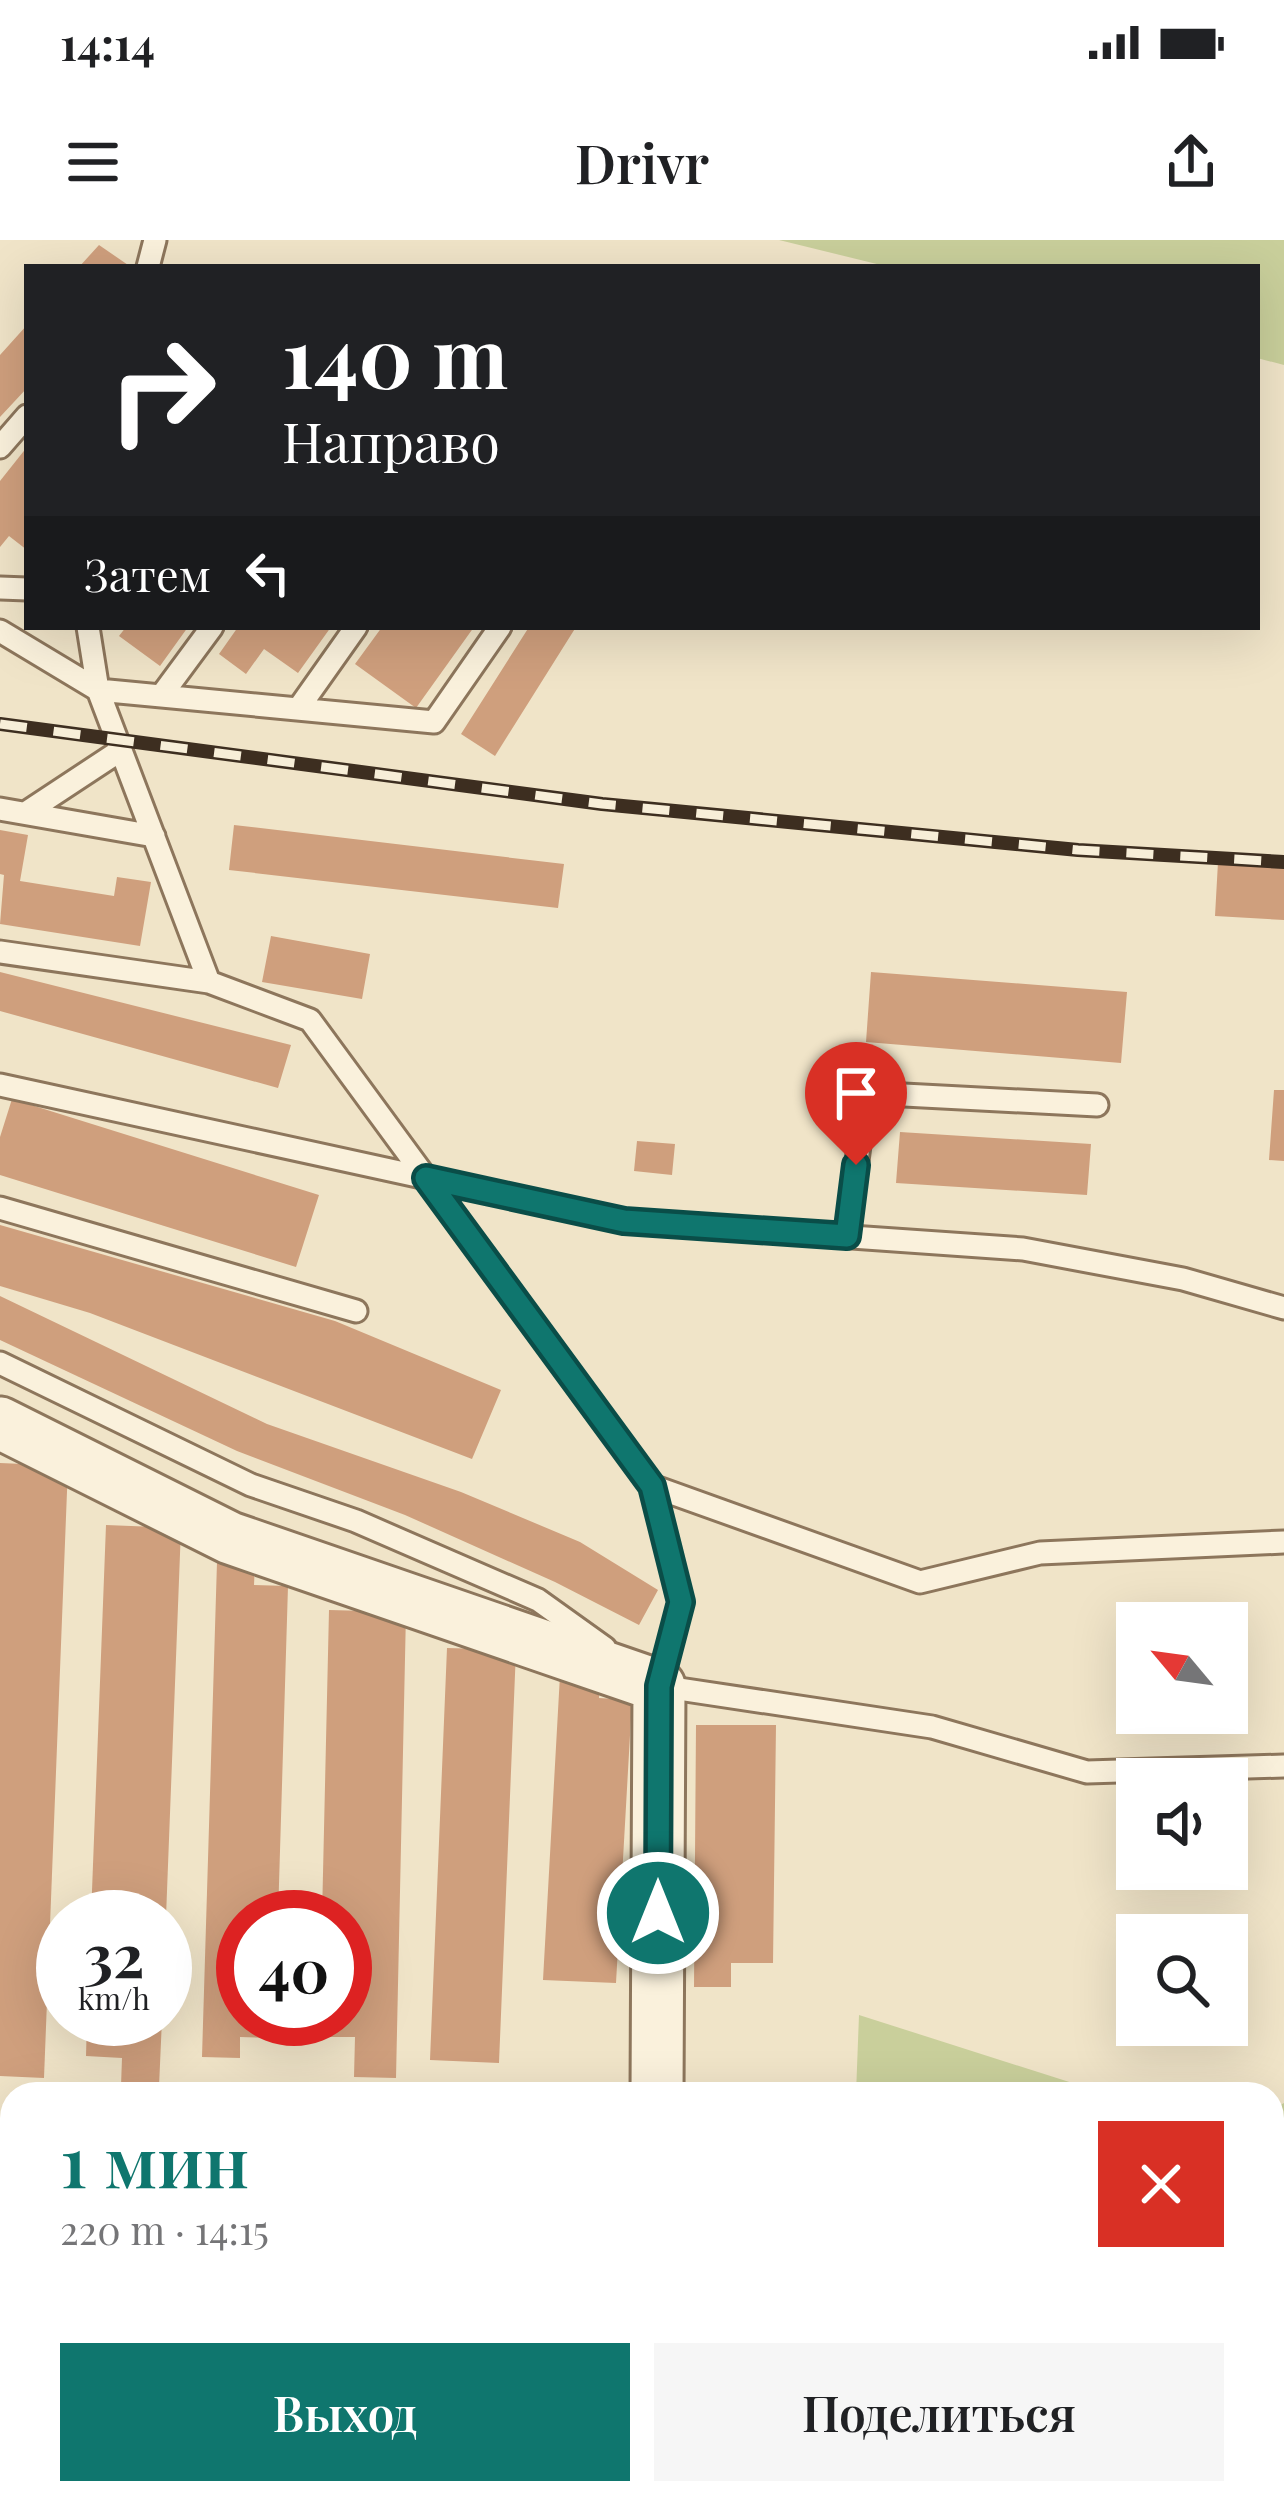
<!DOCTYPE html>
<html lang="ru">
<head>
<meta charset="utf-8">
<style>
  body { margin:0; font-family:"Playfair Display",serif; background:#f6f6f6; color:#202124; height:100vh; display:flex; flex-direction:column; font-size:45px; white-space:nowrap }
  * { box-sizing:border-box; margin:0 }
  p { font-size:39px; color:#757577 }
  .icon { flex:none; width:66px; height:66px; fill:none; stroke:currentColor; stroke-width:2; stroke-linecap:round; stroke-linejoin:round }
  .map { position:relative; flex:1; overflow:hidden }
  .sheet { position:absolute; left:0px; top:1842px; width:1284px; height:423px; display:flex; flex-direction:column; background:#fff; border-radius:36px 36px 0 0; box-shadow:0 12px 48px #0002 }
  .sheet>* { flex:none }
  .guide { position:absolute; left:24px; top:24px; width:1236px; height:366px; border-radius:0px; box-shadow:0 12px 48px #0002; background:#202124; color:#fff; overflow:hidden }
  .needle { width:78px; rotate:299deg }
  .tools { position:absolute; left:1116px; top:1362px; display:grid; gap:24px }
  .tools a { display:grid; place-items:center; width:132px; height:132px; border-radius:0px; background:#fff; box-shadow:0 12px 48px #0002; font-size:60px }
  .speed { position:absolute; left:36px; top:1650px; display:flex; gap:24px; font-size:60px; font-weight:700; text-align:center }
  .speed>* { display:grid; place-content:center; width:156px; height:156px; border-radius:50%; background:#fff; box-shadow:0 12px 48px #0002; line-height:1 }
  .speed small { font-size:30px; font-weight:400 }
  .speed .limit { border:18px solid #d22; background:#fff; color:#111 }
  .pin { position:absolute; display:grid; place-items:center; width:102px; height:102px; color:#fff; margin:-123px -51px; border-radius:50% 50% 50% 0; rotate:-45deg; box-shadow:0 0 12px #0007 }
  .pin .icon { rotate:45deg }
  .me { position:absolute; width:132px; margin:-66px; rotate:0deg; stroke-linejoin:round; filter:drop-shadow(0 0 9px #0008) }
  .turn { display:flex; align-items:center; gap:42px; height:252px; padding:0 60px; font-size:54px }
  .turn .icon { width:156px; height:156px; stroke-width:2.5 }
  .turn b { display:block; font-size:84px; line-height:102px }
  .then { display:flex; align-items:center; height:114px; padding:0 60px; background:#0003; gap:24px; font-size:45px }
  .round { display:grid; place-items:center; flex:none; width:126px; height:126px; border-radius:0px; background:#f6f6f6 }
  .headline { display:flex; align-items:center; justify-content:space-between; height:204px; padding:0 60px }
  h1 { font-size:72px; font-weight:600; line-height:90px; color:#0f766e }
  .primary-button { display:flex; gap:24px; margin-top:auto; padding:24px 60px }
  .primary-button a { flex:1; height:138px; border-radius:0px; background:#0f766e; color:#fff; font-size:48px; font-weight:600; line-height:138px; text-align:center }
  .primary-button a+a { background:#f6f6f6; color:#202124 }
  .status { display:flex; justify-content:space-between; align-items:center; height:84px; padding:0 60px; background:#fff; direction:ltr }
  .status svg { height:33px; fill:currentColor }
  header { display:flex; justify-content:space-between; align-items:center; height:156px; padding:0 60px; background:#fff; font-size:54px; font-weight:600 }
  .map>svg:first-child { display:block }
</style>
</head>
<body>
<div class="status"><b>14:14</b><svg viewBox="0 0 49 12"><path d="M0 12V9h3v3zM5 12V6h3v6zM10 12V3h3v9zM15 12V0h3v12zM26 1h20v11H26zM47 4h2v5h-2z"/></svg></div>
<header><svg class="icon" aria-label="menu" viewBox="0 0 24 24"><path d="M4 6h16M4 12h16M4 18h16"/></svg>Drivr<svg class="icon" aria-label="share" viewBox="0 0 24 24"><path d="M12 15V3M7 8l5-5 5 5M5 13v7h14v-7"/></svg></header>
<div class="map">
<svg width="1284" height="2264" viewBox="0 0 1284 2264">
  <rect width="100%" height="100%" fill="#f0e4c8"/>
  <path fill="#c9cf9b" d="M779,0H1284V125L1257,118V27H889Z
    M859,1775L1107,1854H856Z
    M1284,1863V2264H841L842,2253H1272V1869Z"/>
  <path fill="#a9c4bc" stroke="#6f938a" stroke-width="3" d="M12,1956V2253H578V2264H0V1960Z"/>
  <path fill="#cf9f7d" d="M99,5L131,27H79Z
    M27,85V148L0,177V115Z
    M27,207V310L9,296L0,307V241Z
    M126,387H188L160,426L119,396Z
    M238,387H331L298,433L264,409L246,434L219,414Z
    M382,387H474L416,468L355,424Z
    M529,387H576L495,516L461,494Z
    M234,585L564,624L558,668L229,630Z
    M0,590L28,595L20,641L114,656L117,637L151,642L140,706L0,684L4,635L0,634Z
    M1218,622L1284,627V680L1215,676Z
    M271,696L370,714L362,759L262,742Z
    M0,732L291,805L278,848L0,771Z
    M871,732L1127,752L1121,823L866,802Z
    M1274,850H1284V921L1269,920Z
    M12,859L319,955L296,1027L0,935V897Z
    M900,892L1091,904L1087,955L896,943Z
    M637,901L675,904L672,935L634,931Z
    M0,985L335,1081L501,1150L472,1219L90,1073L0,1046Z
    M0,1056L267,1184L461,1252L580,1302L658,1350L639,1385L555,1342L405,1275L237,1211L0,1100Z
    M0,1223L68,1226L44,1838L0,1836Z
    M106,1285L181,1288L166,1677H91Z
    M217,1322L255,1323L254,1345L288,1346L278,1677H243V1779H274V1798L240,1797V1818L202,1817Z
    M329,1370L406,1372L396,1838L354,1837L355,1797H319L320,1779H345V1677H322Z
    M447,1408L516,1410L499,1823L430,1820Z
    M560,1435L600,1437L599,1458L632,1460L616,1743L543,1740Z
    M696,1485H776L773,1723H731V1747H694Z
    M87,1779H162L159,1847L121,1846L122,1818L86,1816Z"/>
  <g fill="none" stroke-linecap="round" stroke-linejoin="round">
    <g stroke="#8d765c" stroke-width="27">
      <path id="service" d="M148,27L155,0
        M0,207L27,176
        M0,348L27,349
        M88,387L98,450L434,482L500,387
        M0,391L98,450L209,742L310,780L652,1246L681,1362L659,1446L932,1487L1087,1532L1284,1526
        M161,456L212,387
        M298,469L356,387
        M0,569L154,596
        M27,572L121,510
        M0,712L209,742
        M0,845L624,981L1023,1009L1183,1039L1284,1068
        M0,968L356,1071
        M847,996L866,853L1097,865
        M0,1123L251,1245L356,1281L538,1360L605,1408
        M652,1246L920,1342L1040,1313L1284,1302"/>
    </g>
    <g stroke="#8d765c" stroke-width="57">
      <path id="tertiary" d="M0,1183L230,1298L659,1446L657,1854
        M655,2264V2253"/>
    </g>
    <use href="#service" stroke="#faf1dc" stroke-width="21"/>
    <use href="#tertiary" stroke="#faf1dc" stroke-width="51"/>
    <g stroke="#3d2e20" stroke-width="14">
      <path id="rail" d="M0,484L602,564L1078,610L1284,622"/>
    </g>
    <use href="#rail" stroke="#f7eed8" stroke-width="9" stroke-dasharray="27" stroke-linecap="butt"/>
  </g>
  <g fill="none" stroke-linecap="round" stroke-linejoin="round">
    <g stroke="#0a4d48" stroke-width="30">
      <path id="route" d="M658,1673L659,1446L681,1362L652,1246L426,938L624,981L847,996L856,925"/>
    </g>
    <use href="#route" stroke="#0f766e" stroke-width="21"/>
  </g>
</svg>
<div class="tools">
<a><svg class="needle" viewBox="-14 -14 28 28"><path d="M0-13l5 13h-10z" fill="#e53935"/><path d="M0 13l5-13h-10z" fill="#757577"/></svg></a>
<a><svg class="icon" aria-label="sound" viewBox="0 0 24 24"><path d="M4 9h4l5-4v14l-5-4H4zM17 9q2 3 0 6"/></svg></a>
<a><svg class="icon" aria-label="search" viewBox="0 0 24 24"><circle cx="10" cy="10" r="6"/><path d="M15 15l6 6"/></svg></a>
</div>
<div class="speed"><div>32<small>km/h</small></div><div class="limit">40</div></div>
<div class="pin" style="left:856px;top:925px;background:#d93025"><svg class="icon" aria-label="arrive" viewBox="0 0 24 24"><path d="M6 21V4h12l-3 4 3 4H6"/></svg></div>
<svg class="me" style="left:658px;top:1673px" viewBox="-20 -20 40 40"><circle r="17" fill="#0f766e" stroke="#fff" stroke-width="3"/><path d="M0-11L8 9 0 5-8 9z" fill="#fff"/></svg>
<div class="guide">
<div class="turn"><svg class="icon" aria-label="right" viewBox="0 0 24 24"><path d="M7 20v-9h11M14 6l5 5-5 5"/></svg><div><b>140 m</b>Направо</div></div>
<div class="then">Затем<svg class="icon" aria-label="left" viewBox="0 0 24 24"><path d="M17 20v-9H6M10 6l-5 5 5 5"/></svg></div>
</div>
<section class="sheet">
<div class="headline"><div><h1>1 мин</h1><p>220 m · 14:15</p></div><a class="round" style="background:#d93025;color:#fff"><svg class="icon" aria-label="close" viewBox="0 0 24 24"><path d="M6 6l12 12M18 6L6 18"/></svg></a></div>
<div class="primary-button"><a>Выход</a><a>Поделиться</a></div>
</section>
</div>
</body>
</html>
